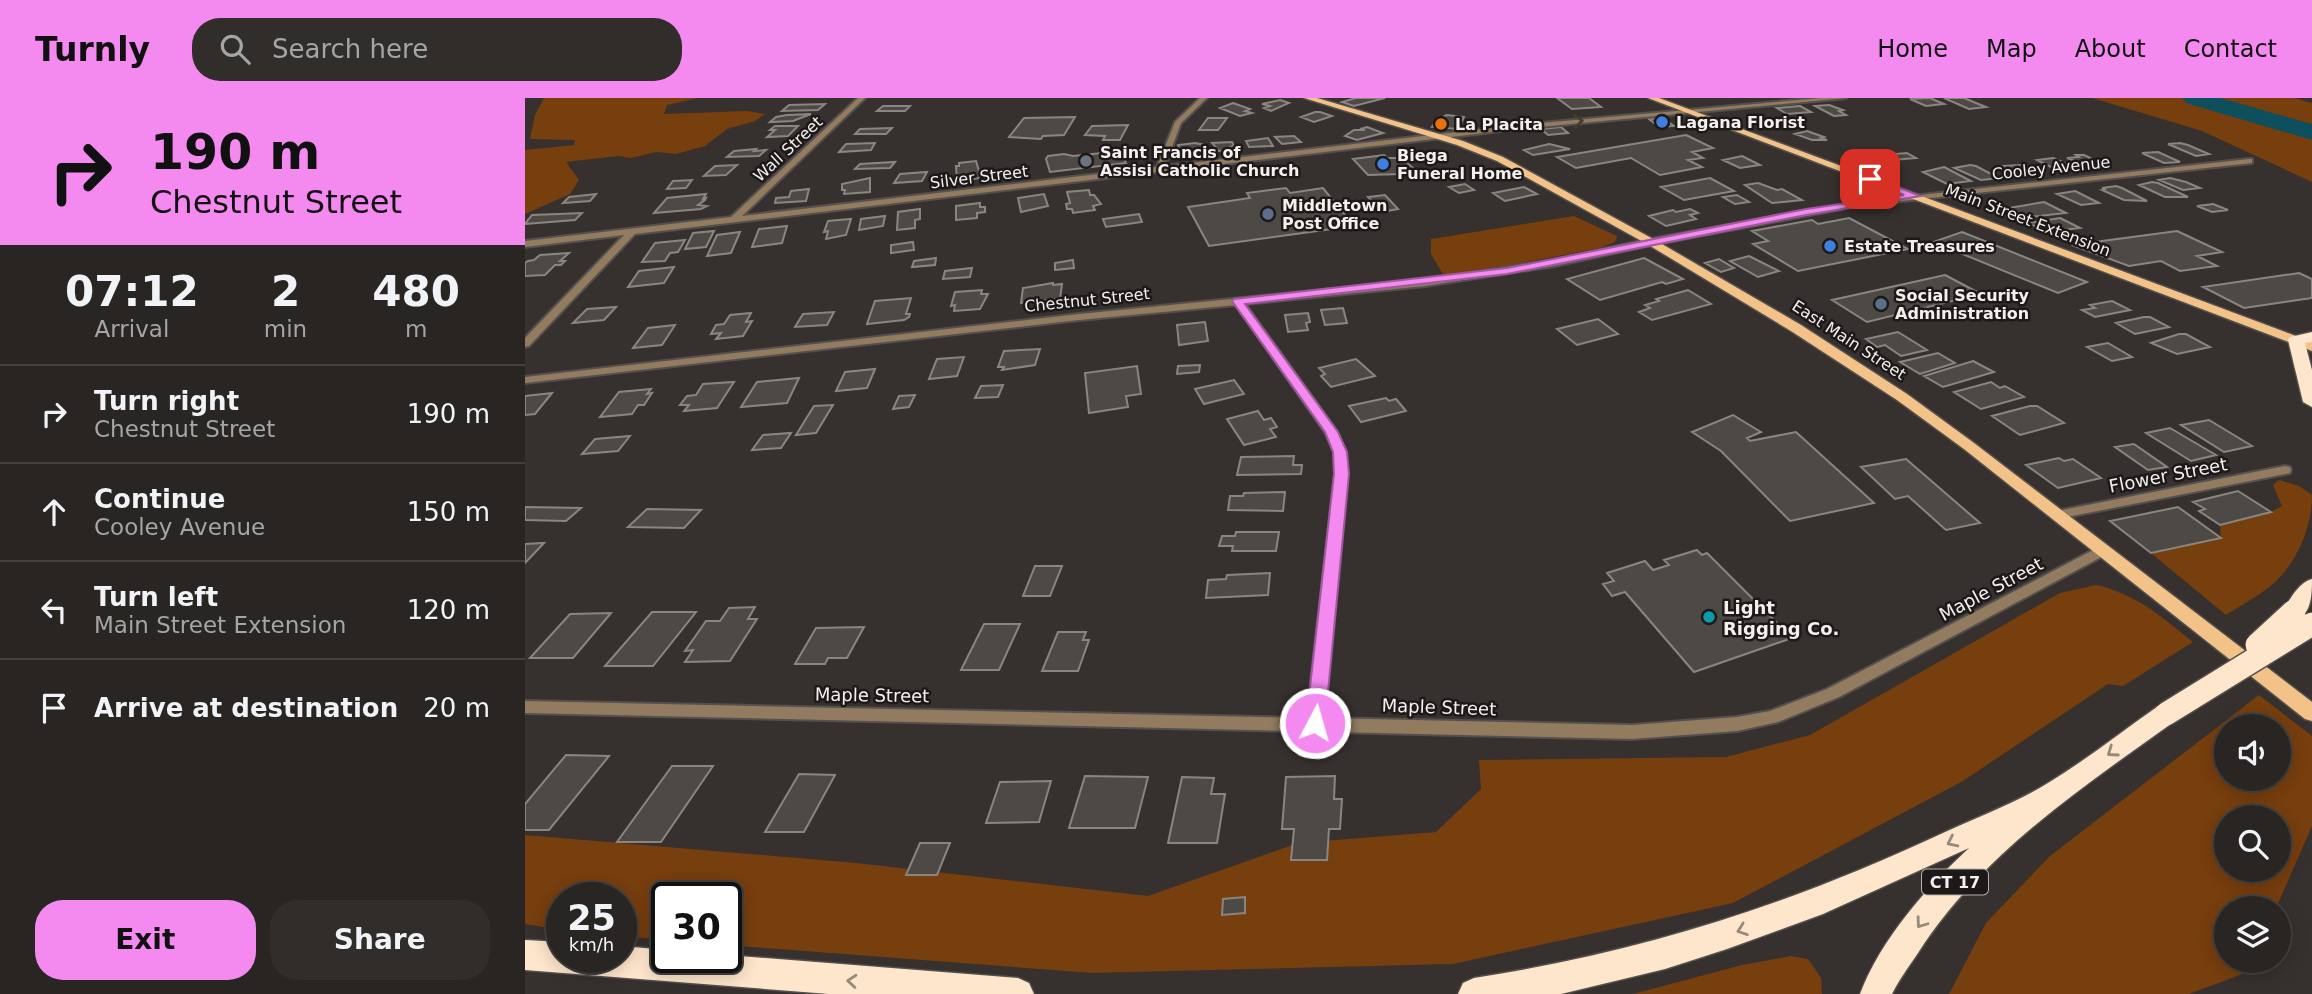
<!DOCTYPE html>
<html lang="en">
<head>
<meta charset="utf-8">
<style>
  body { margin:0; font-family:"DejaVu Sans",sans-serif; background:#302d2a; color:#f1f3f6; height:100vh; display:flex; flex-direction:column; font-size:26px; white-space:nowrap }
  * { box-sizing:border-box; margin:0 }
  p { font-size:23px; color:#a5a5a5 }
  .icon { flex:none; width:38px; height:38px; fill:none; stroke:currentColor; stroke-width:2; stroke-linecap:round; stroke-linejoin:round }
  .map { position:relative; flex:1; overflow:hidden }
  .side { display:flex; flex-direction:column; background:#282522; width:525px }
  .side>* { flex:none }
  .top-card { background:#f489f0; color:#111; overflow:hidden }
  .tools { position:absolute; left:1689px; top:616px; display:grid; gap:14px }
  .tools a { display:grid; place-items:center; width:77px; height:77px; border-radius:50%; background:#282522; box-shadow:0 4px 18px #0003,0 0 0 2px #444240; font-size:35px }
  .speed { position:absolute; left:21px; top:784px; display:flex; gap:14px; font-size:35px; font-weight:700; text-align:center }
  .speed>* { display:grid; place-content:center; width:91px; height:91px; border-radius:50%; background:#282522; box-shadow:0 4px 18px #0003,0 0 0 2px #444240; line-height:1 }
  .speed small { font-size:18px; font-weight:400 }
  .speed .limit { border:4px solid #111; border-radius:10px; background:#fff; color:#111 }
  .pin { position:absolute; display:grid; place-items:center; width:60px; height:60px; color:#fff; margin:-30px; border-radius:14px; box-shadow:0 4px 10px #0006 }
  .me { position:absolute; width:77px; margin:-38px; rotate:6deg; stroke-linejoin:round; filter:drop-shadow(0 0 5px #0008) }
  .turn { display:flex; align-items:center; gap:24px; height:147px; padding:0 35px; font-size:32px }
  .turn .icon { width:91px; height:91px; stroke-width:2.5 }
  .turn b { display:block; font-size:49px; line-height:60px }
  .eta { display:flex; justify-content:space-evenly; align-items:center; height:119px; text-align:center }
  .eta b { font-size:42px; font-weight:600; line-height:49px }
  .cta { display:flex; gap:14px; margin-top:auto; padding:14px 35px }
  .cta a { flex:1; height:80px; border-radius:28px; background:#f489f0; color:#111; font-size:28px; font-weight:600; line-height:80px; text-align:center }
  .cta a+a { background:#302d2a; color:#f1f3f6 }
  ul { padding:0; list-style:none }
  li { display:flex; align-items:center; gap:21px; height:98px; padding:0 35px; border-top:2px solid #444240 }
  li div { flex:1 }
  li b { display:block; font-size:26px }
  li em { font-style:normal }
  header { display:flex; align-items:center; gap:42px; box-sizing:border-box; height:98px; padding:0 35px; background:#f489f0; color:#111 }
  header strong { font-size:33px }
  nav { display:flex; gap:38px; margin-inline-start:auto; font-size:24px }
  .search { width:490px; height:63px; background:#302d2a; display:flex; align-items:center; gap:18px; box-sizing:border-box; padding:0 24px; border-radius:28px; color:#a5a5a5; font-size:26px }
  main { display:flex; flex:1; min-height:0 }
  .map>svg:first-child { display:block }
</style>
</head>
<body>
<header>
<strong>Turnly</strong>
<div class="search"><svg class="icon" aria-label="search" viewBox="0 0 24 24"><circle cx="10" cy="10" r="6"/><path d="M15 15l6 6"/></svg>Search here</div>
<nav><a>Home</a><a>Map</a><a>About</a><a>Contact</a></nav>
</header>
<main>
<section class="side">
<div class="top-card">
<div class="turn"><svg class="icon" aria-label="right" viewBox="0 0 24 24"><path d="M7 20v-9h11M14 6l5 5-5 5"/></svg><div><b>190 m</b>Chestnut Street</div></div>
</div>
<div class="eta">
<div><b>07:12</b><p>Arrival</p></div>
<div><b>2</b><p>min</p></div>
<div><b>480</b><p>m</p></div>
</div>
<ul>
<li><svg class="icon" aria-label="right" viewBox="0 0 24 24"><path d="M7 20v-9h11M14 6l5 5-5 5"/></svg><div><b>Turn right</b><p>Chestnut Street</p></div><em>190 m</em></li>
<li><svg class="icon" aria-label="ahead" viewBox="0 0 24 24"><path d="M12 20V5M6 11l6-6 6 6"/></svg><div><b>Continue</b><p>Cooley Avenue</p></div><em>150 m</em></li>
<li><svg class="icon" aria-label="left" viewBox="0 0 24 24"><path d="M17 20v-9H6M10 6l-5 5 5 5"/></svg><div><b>Turn left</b><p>Main Street Extension</p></div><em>120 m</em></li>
<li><svg class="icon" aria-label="arrive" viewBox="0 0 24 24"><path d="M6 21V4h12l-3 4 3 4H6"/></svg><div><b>Arrive at destination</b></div><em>20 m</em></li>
</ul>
<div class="cta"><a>Exit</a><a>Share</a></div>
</section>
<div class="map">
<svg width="1787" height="896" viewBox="0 0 1787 896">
  <rect width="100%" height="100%" fill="#36312e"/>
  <path fill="#773e0e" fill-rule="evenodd" d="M19,0H173L142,7L139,16L222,13L240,16L230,23L202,31L180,48L151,56L131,54L106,60L93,58L41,64L54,82L45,96L0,116V52L49,47L50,42L5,41L10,17Z
    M1567,0H1770L1787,5V84L1677,33Z
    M1049,118L1092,138L1090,144L1075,150L930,178H919L906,156V141Z
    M1754,382L1774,388L1787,397C1787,429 1772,465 1748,486C1734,498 1716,507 1701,517L1626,455L1696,440L1695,427L1746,414L1757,408L1748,387Z
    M1571,487C1611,496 1637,519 1668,544L1598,588L1583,586L1438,683L1208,805L928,866L567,875L201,847V800H142V842L96,838V800H37V832L0,826V737L331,765L623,798L773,745L911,734L956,691L954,662L1201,659L1285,637L1535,495Z
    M1734,597L1787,638V728L1751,810H1701V863H1728L1723,874L1664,896H1424L1461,825L1525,758ZM1701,628H1754V681H1701ZM1701,719H1754V772H1701Z
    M1266,858L1283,861L1296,880L1297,896H1108L1217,867Z"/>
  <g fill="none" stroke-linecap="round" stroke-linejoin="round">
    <path fill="#0d4f5d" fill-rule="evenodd" d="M1657,0H1695L1787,26V42L1661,5Z"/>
  </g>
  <path fill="#4d4a45" stroke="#898580" stroke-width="2" d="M831,0H860L829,8L817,4Z
    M1032,0H1064L1076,9L1047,11Z
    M1405,0L1419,6L1401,8L1385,1Z
    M1419,0H1439L1461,9L1444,11Z
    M755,2L764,5L746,13L739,10L745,8L737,6Z
    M708,5L725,11L720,13L727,15L715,18L695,10Z
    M300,6L293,12L257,13L264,7Z
    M1304,7L1318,12L1314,13L1321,17L1309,18L1290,8Z
    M358,8H385L380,13H352Z
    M1275,8L1286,14L1262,16L1252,10Z
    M790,14H795L807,18L789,24L776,19Z
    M286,16L268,23L245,24L251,19L262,17Z
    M922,17L939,19L933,31L907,29L912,21Z
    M550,19L539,37L518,38L516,41L484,39L499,20Z
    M683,20H702L693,32H674Z
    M1138,20L1149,28L1134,29L1124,21Z
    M603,27L595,42H578L580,38L560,37L567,28Z
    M250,28H273L263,38L242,39L250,32H245Z
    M842,29L858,35L832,42L820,38L829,32H840L835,31Z
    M1036,29L1043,35L1023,37L1016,31Z
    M367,30L361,36H330L335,31Z
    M1282,33L1299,39L1296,40L1302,42H1287L1270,36Z
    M1161,37L1188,50L1167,54L1178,60L1163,62L1177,69L1135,77L1106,60L1051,70L1032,59Z
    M769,38L776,44L757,46L750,39Z
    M743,40L748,48L724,49L721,43Z
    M707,44L709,48L705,49L707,51L694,53L687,45Z
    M350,45L346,52L314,54L321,46Z
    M670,45L680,47L682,50L674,51L676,55L657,57L653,47Z
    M1655,45L1663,47L1684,56L1671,58L1643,46Z
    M1024,46L1045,51L1008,57L999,52Z
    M231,51L229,53L241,52L234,58L202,59L209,53Z
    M596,53L601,65L525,74L521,61L523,58L539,56L548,58Z
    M1633,54L1655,64L1639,65L1617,55Z
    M1382,55L1391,60L1368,62L1359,57Z
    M859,57L862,60H877L889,71L874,73L877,76L843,77L828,61Z
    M1551,57H1559L1585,69L1568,70L1542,60L1554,59Z
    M1217,58L1235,67L1215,70L1198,62Z
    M1356,58L1367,63L1342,66L1332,60Z
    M1528,60L1547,68H1544L1550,71L1534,73L1512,62Z
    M451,63L456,80L432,83L431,68H434V65Z
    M370,64L365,70L330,71L335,66Z
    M212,67L201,77L179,78L190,68Z
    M1445,67L1451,68L1474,80L1456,82L1429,70Z
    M1497,67L1510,75L1493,77L1476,68Z
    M1419,69L1446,83L1422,86L1398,74Z
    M402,74L397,83L369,85L375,76Z
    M345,80V94L319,96L320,92H317V86Z
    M1185,80L1209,93L1159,102L1136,89Z
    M1645,80L1661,84L1675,90L1658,92L1634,82Z
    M167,82L161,90L142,91L148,83Z
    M1627,84L1633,85L1663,99H1640L1614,87Z
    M1233,85L1252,92L1257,91L1277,102L1247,105L1220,87Z
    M940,86L949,92L934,95L924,89Z
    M1591,88L1597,90L1622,103L1599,102L1577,92L1581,91L1577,90Z
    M999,89L1012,96L980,103L968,95Z
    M761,90L765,95L798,90L829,128L684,148L663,109L725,100L722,95Z
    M284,91L281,103L250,105L251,100L264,99L266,93Z
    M564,92L565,97H569L576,106L568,108L570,112L548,115L547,111H542L541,106L545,105L542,94Z
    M1550,93L1574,105L1556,107L1532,96Z
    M71,96L65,103L38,105L44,99Z
    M181,96L178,101L181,100L180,102L173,107L182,108L176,111L129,115L142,100Z
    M519,96L523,108L496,114L493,100Z
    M860,97L873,111L856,114L843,99Z
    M1212,97L1224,104L1210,106L1198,99Z
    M1519,104L1541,115L1488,121L1466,113Z
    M455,105V109H460V114L452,115V120L431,122V108Z
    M1688,106L1703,112L1687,114L1672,108Z
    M395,111V121L390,122V130L372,132L373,114Z
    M1165,111L1173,115L1165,117L1171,121L1141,128L1124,118L1148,112L1151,114Z
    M57,115L50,122L0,126L7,117Z
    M614,116L617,124L581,129L578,121Z
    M360,118L358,128L334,132L336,121Z
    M1324,120L1383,151L1273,173L1228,146L1243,143L1227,133L1287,122L1293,126Z
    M1535,120L1555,130L1521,134L1504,125Z
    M326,121L321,137L301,141L303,133L299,134L303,123Z
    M262,128L257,145L227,149L234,131Z
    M189,133L181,149L160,151L168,135Z
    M1652,133L1697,154L1672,158L1692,168L1655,173L1636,163L1604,168L1547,147Z
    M215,134L206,155L182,158L192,137Z
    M1437,134L1562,184L1533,195L1408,144Z
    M160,142L153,154L145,155L140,163L117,164L130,145Z
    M388,144L389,152L366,155V147Z
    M44,155L35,163H40L36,167H30L20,177L0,178V165L3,163L9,162L15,157Z
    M1224,158L1254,173L1233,179L1205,163Z
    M411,160L410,167L387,169L389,163Z
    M1119,160L1158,181L1141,186L1137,184L1075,202L1042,181Z
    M1194,161L1209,170L1196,174L1180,165Z
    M548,162L549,170L530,172V165Z
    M149,169L139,185L103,189L114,173Z
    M447,170L445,179L418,181L420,173Z
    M1774,175L1787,181V200L1719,210L1678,189Z
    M1420,177L1456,196L1342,224L1307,202Z
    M528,185V187L537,186L535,201L496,205L498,190Z
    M457,192L456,196H463L455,211L429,213L430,207L426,208L430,194Z
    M1163,192L1186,206L1127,222L1114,214L1125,210L1120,207L1134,203L1131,201Z
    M386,200L381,216H385L384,219L379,222L342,226L350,203Z
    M1587,203L1605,212L1570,219L1557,212L1570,210L1565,207Z
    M91,209L79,222L48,225L62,211Z
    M818,210L822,225L800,227L796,212Z
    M309,214L302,227L270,229L278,216Z
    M226,215L221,224L227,223L218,238L191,241L196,235L186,236L191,227L199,226L205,217Z
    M783,215L785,224L781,225L783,232L763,234L760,217Z
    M1619,219H1625L1644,229L1610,236L1591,225Z
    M1073,221L1093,236L1052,247L1032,231Z
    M680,224L683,243L654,247L652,227Z
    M150,227L137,247L108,250L123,230Z
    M1373,234L1402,252L1376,258L1360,247L1352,249L1341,241Z
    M1654,236H1661L1685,249L1652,256L1626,245Z
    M1583,245L1607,259L1587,263L1562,249Z
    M515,251L510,267L477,272L479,269H473L479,253Z
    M1413,255L1430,265L1395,276L1375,264Z
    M439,259L432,278L404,281L412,261Z
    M831,261L850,278L806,289L796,278L800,276L794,270Z
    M1448,263L1469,274L1418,289L1399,278Z
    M675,267L674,274L652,276L653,268Z
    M612,268L616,296L601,298L603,309L564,315L560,275Z
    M350,271L342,290L311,293L320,274Z
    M274,280L262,305L216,309L232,284Z
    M709,282L719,296L679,306L670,291Z
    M209,284L192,310L159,313L164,307H155L162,298L171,297L178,286Z
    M1466,284L1475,290L1480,288L1499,299L1456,311L1429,294Z
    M478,287L473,299L450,300L456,288Z
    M126,291L122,296L127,295L119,307H113L107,316L75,319L94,294Z
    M27,295L10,316L0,317V298Z
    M390,297L384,309L368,311L374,298Z
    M861,300L864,303L871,301L881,313L836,324L824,308Z
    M308,307L291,335L271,337L289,308Z
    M1505,308H1512L1539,325L1495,337L1467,318Z
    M733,313L739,322L746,320L752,329L745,331L751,339L719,347L702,321Z
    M1208,317L1236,334L1222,340L1225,343L1271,334L1349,405L1265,423L1196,353L1167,334Z
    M1684,322L1727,348L1699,354L1656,327Z
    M1645,330L1691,357L1666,363L1621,335Z
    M266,335L256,350L227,352L238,337Z
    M105,338L93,353L57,356L70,341Z
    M1609,346L1642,369L1623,372L1590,349Z
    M769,358L768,367H777L776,376L712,377L716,359Z
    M1534,360L1539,363L1548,361L1576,380L1533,390L1501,367Z
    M1381,361L1455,425L1421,432L1383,398L1370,401L1336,369Z
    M1713,393L1746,414L1695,427L1674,413L1680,411L1668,404Z
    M760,394L758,413L703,412L705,398H718L719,395Z
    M0,409L56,410L41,423L0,422Z
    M1653,409L1696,440L1626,455L1585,423Z
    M122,411L176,412L159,430L103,429Z
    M711,434H754L751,453H707L708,448H694L697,438H710Z
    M19,445L0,465V446Z
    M1172,452L1177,457L1182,455L1267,540L1169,574L1100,494L1087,498L1078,486L1089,483L1082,475L1120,463L1128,472L1144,467L1139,462Z
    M510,468H537L525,498H498Z
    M745,475L743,497L681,500L683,482L701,481L702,477Z
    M230,509L223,521H232L205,563L160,564L168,552L160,553L181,523H195L204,510Z
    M127,514H171L128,568H80Z
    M86,515L48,560H5L45,516Z
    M459,526H495L474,572H436Z
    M339,529L322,560H303L300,566H270L291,530Z
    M533,534H561L558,542H564L553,573H517Z
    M41,657L84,658L24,732H0V706Z
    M147,668H188L136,744H92Z
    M274,676L310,677L279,734H240Z
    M560,678L623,679L610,730H544Z
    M810,678L809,701H817L815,731H804L802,762H766L769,731H757L761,679Z
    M657,679L689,680L686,696H700L692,745H643Z
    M526,683L514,724L461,725L475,684Z
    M395,745H425L412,777H381Z
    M720,799V815L697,817L698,801Z"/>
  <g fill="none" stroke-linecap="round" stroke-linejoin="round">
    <g stroke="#54504d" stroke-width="4">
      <path id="minor" d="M333,0H340L217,118L632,69L650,24L675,0H682L656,25L640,68L993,27L1296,0H1321L993,31L110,136L4,248L0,249V240L99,137L0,149V143L206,119Z
        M1724,61H1727V65L1332,108L1126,147L1029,168L900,188L720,206L812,334L821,354L822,376L799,620L1107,627L1212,619L1245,613L1302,591L1572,450H1582L1584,453L1582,456L1314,599L1253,624L1212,633L1107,641L0,615V603L782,620L810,376L809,354L800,334L711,207L554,222L0,285V279L554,216L900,182L1029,162L1126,141L1332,104Z
        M1760,368L1765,369L1766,372L1765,375L1532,421L1525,417L1532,413Z"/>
    </g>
    <g stroke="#54504d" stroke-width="3">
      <path id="primary" d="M779,0H792L938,43L978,59L1130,142L1276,227L1382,296L1449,345L1787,604V623L1780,621L1439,351L1372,302L1266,233L1122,146L972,63L932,47Z
        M1123,0H1134L1787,244V253Z"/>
    </g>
    <g stroke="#54504d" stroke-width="3">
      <path id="motorway" d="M1787,234V244L1780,245L1787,272V309L1778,304L1763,242L1765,239Z
        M1787,481C1787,499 1786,526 1761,519L1758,513C1765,501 1774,484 1787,481Z
        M1641,606L1650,609L1654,616L1650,623C1555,691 1457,756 1393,855C1384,868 1374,882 1367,896H1335C1356,841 1401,790 1444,750L1298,816L1202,851L1140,871L1036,896H933L938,885L949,880C1117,854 1264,807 1418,735C1452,719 1491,705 1523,685C1561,662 1596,634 1632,609Z
        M0,842L37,844V859H96V848L142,852V859H201V857L493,880L504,885L509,896H304L0,872Z"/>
    </g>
    <use href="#minor" fill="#927b5f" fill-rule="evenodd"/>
    <use href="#primary" fill="#f3c288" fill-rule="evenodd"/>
    <use href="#motorway" fill="#fee6cc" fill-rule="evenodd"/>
    <g stroke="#54504d" stroke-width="26" stroke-linecap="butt">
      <path id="motorway-bridge" d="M1732,547L1769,513
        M1641,616L1787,526"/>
    </g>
    <use href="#motorway-bridge" stroke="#fee6cc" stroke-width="23"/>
  </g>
  <defs><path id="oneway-chevron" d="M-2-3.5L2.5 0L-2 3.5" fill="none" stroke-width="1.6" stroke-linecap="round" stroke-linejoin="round" transform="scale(1.75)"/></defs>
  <use stroke="#453b31" href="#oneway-chevron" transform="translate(1053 23) rotate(-5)"/>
  <g stroke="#988a7b">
    <use href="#oneway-chevron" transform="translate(1587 654) rotate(145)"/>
    <use href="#oneway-chevron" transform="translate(1427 744) rotate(154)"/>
    <use href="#oneway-chevron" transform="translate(1396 825) rotate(126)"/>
    <use href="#oneway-chevron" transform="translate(1217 832) rotate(160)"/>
    <use href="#oneway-chevron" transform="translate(327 883) rotate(-175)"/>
  </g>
  <path fill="#f489f0" stroke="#9f599c" stroke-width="2" d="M1342,79H1348L1395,98L1281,117L982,176L720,206L813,334L822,354L824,376L800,625L797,631L790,633L783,631L781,625L809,376L808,354L800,334L707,203L709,201L982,170L1281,111L1379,97L1342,83Z"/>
  <g fill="#3f7fe0" stroke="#1c1918" stroke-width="2.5">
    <circle cx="1137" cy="24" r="7"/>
    <circle cx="858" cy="66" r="7"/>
    <circle cx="1305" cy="148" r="7"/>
  </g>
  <circle fill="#e8710a" stroke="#1c1918" stroke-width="2.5" cx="916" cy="26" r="7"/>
  <circle fill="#6b7280" stroke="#1c1918" stroke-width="2.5" cx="561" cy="63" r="7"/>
  <g fill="#5c6f8a" stroke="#1c1918" stroke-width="2.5">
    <circle cx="743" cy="116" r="7"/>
    <circle cx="1356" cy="206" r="7"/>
  </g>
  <circle fill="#0f9aa8" stroke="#1c1918" stroke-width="2.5" cx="1184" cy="519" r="7"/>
  <g text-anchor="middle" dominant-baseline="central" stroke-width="5" stroke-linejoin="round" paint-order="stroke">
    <g font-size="16" font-weight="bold" fill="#f3f0ee" stroke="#1c1918" text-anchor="start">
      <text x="1151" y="24">Lagana Florist</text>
      <text x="930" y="26">La Placita</text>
      <text x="575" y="54">Saint Francis of<tspan x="575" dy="18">Assisi Catholic Church</tspan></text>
      <text x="872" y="57">Biega<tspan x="872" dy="18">Funeral Home</tspan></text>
      <text x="757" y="107">Middletown<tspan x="757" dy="18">Post Office</tspan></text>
      <text x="1319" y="148">Estate Treasures</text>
      <text x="1370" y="197">Social Security<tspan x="1370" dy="18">Administration</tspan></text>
    </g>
    <g font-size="16" fill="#f3f0ee" stroke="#1c1918">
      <text transform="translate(263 51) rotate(-43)">Wall Street</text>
      <text transform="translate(1526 70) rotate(-6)">Cooley Avenue</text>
      <text transform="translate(454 79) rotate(-7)">Silver Street</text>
      <text transform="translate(1503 122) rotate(21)">Main Street Extension</text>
      <text transform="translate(562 202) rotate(-6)">Chestnut Street</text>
      <text transform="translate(1324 242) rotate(33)">East Main Street</text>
    </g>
    <rect fill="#1c1918" stroke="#b2b0ae" stroke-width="2" x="1397" y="771.5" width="66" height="25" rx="5"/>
    <g font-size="16" font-weight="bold" fill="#f3f0ee">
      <text x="1430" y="784">CT 17</text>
    </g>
    <g font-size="18" fill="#f3f0ee" stroke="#1c1918">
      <text transform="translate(1643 377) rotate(-11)">Flower Street</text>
      <text transform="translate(1466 491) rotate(-28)">Maple Street</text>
      <text transform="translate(347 597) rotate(1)">Maple Street</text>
      <text transform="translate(914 609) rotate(2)">Maple Street</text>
    </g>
    <g font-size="18" font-weight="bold" fill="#f3f0ee" stroke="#1c1918" text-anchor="start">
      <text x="1198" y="509">Light<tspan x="1198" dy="21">Rigging Co.</tspan></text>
    </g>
  </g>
</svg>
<div class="tools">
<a><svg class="icon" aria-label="sound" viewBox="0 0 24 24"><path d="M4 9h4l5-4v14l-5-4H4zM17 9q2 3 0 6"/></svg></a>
<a><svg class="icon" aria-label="search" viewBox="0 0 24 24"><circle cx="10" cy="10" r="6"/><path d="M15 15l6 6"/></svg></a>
<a><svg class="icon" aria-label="layers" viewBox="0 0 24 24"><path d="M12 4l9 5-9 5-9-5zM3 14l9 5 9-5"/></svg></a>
</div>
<div class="speed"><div>25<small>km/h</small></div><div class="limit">30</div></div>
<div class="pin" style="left:1345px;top:81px;background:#d93025"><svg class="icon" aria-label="arrive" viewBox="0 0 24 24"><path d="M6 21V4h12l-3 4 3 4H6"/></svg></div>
<svg class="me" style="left:790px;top:625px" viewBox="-20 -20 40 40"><circle r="17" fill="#f489f0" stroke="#fff" stroke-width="3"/><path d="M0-11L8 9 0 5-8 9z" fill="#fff"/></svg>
</div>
</main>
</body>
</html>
